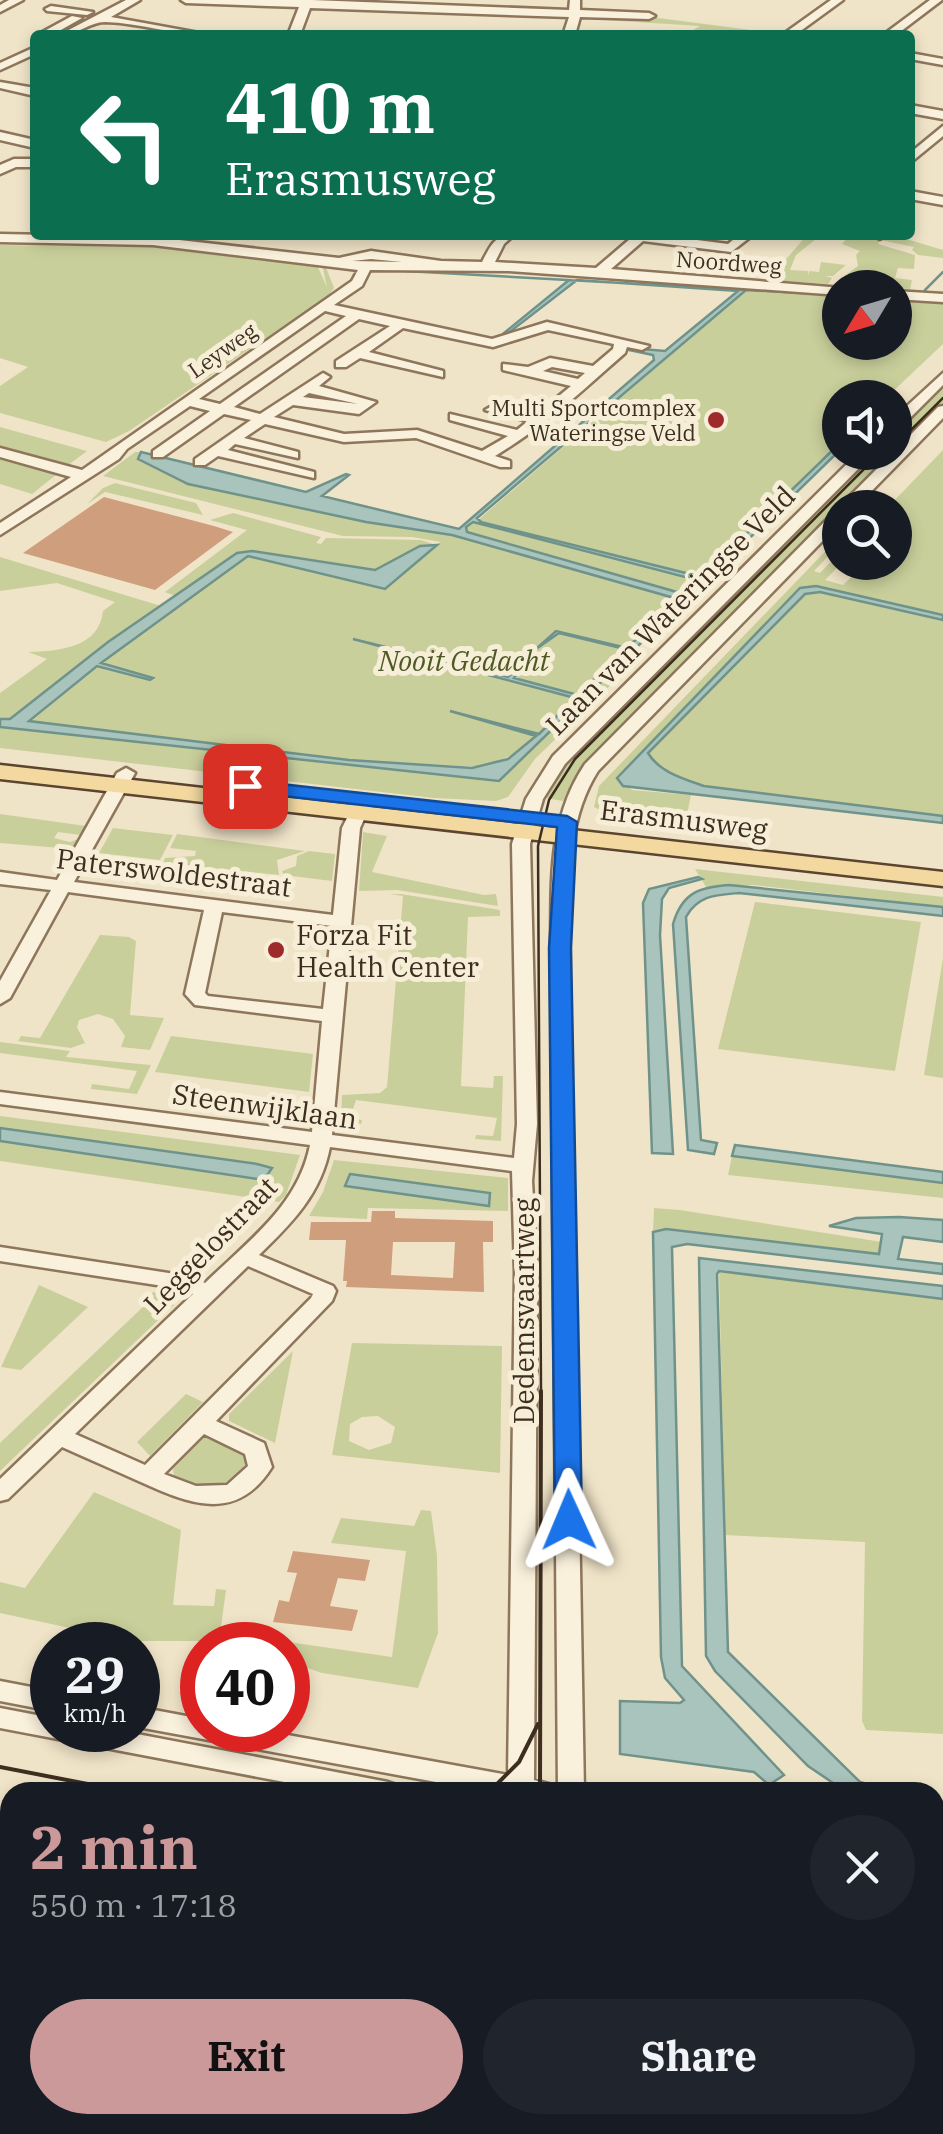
<!DOCTYPE html>
<html lang="en">
<head>
<meta charset="utf-8">
<style>
  body { margin:0; font-family:"IBM Plex Serif",serif; background:#20242c; color:#f1f3f6; height:100vh; display:flex; flex-direction:column; font-size:38px; white-space:nowrap }
  * { box-sizing:border-box; margin:0 }
  p { font-size:32px; color:#9ea1a6 }
  .icon { flex:none; width:55px; height:55px; fill:none; stroke:currentColor; stroke-width:2; stroke-linecap:round; stroke-linejoin:round }
  .map { position:relative; flex:1; overflow:hidden }
  .panel { position:absolute; left:0px; top:1782px; width:945px; height:352px; display:flex; flex-direction:column; background:#171b24; border-radius:30px 30px 0 0; box-shadow:0 5px 15px #0003 }
  .panel>* { flex:none }
  .top-card { position:absolute; left:30px; top:30px; width:885px; height:210px; border-radius:10px; box-shadow:0 5px 15px #0003; background:#0b6e4f; color:#fff; overflow:hidden }
  .needle { width:65px; rotate:232deg }
  .controls { position:absolute; left:822px; top:270px; display:grid; gap:20px }
  .controls a { display:grid; place-items:center; width:90px; height:90px; border-radius:50%; background:#171b24; box-shadow:0 5px 15px #0003; font-size:50px }
  .speed { position:absolute; left:30px; top:1622px; display:flex; gap:20px; font-size:50px; font-weight:700; text-align:center }
  .speed>* { display:grid; place-content:center; width:130px; height:130px; border-radius:50%; background:#171b24; box-shadow:0 5px 15px #0003; line-height:1 }
  .speed small { font-size:25px; font-weight:400 }
  .speed .limit { border:15px solid #d22; background:#fff; color:#111 }
  .pin { position:absolute; display:grid; place-items:center; width:85px; height:85px; color:#fff; margin:-42px; border-radius:20px; box-shadow:0 5px 15px #0006 }
  .me { position:absolute; width:110px; margin:-55px; rotate:359deg; stroke-linejoin:round; filter:drop-shadow(0 0 8px #0008) }
  .turn { display:flex; align-items:center; gap:35px; height:210px; padding:0 30px; font-size:45px }
  .turn .icon { width:130px; height:130px; stroke-width:2.5 }
  .turn b { display:block; font-size:70px; line-height:85px }
  .round { display:grid; place-items:center; flex:none; width:105px; height:105px; border-radius:52px; background:#20242c }
  .summary { display:flex; align-items:center; justify-content:space-between; height:170px; padding:0 30px }
  h1 { font-size:60px; font-weight:700; line-height:75px; color:#cc999b }
  .cta { display:flex; gap:20px; margin-top:auto; padding:20px 30px }
  .cta a { flex:1; height:115px; border-radius:60px; background:#cc999b; color:#111; font-size:40px; font-weight:700; line-height:115px; text-align:center }
  .cta a+a { background:#20242c; color:#f1f3f6 }
  .map>svg:first-child { display:block }
</style>
</head>
<body>
<div class="map">
<svg width="943" height="2134" viewBox="0 0 943 2134">
  <rect width="100%" height="100%" fill="#f0e4c8"/>
  <path fill="#c9cf9b" fill-rule="evenodd" d="M588,13L648,21L651,17L782,34L685,35L700,26L588,19Z
    M807,235H821L796,255L790,270L808,271L809,276V271L819,272L821,262L846,265L833,276H825L832,278L828,284L768,280Z
    M839,235H893L943,250V258L918,255L912,250L914,247L880,240L878,244L915,255L914,269L898,268L895,278L912,280L910,289L842,285L846,275L858,266L856,255L860,251L842,244L848,237Z
    M0,240L153,243L324,262L334,288L328,296L129,431L106,442L0,413V386L28,367L0,358V245L160,247L317,265L327,287L322,265L160,245Z
    M701,283L840,295L782,292L840,296V342H895V297L903,301H943V344L887,397L840,398V443L702,577L478,520L748,289L698,285Z
    M943,382V406L587,767L563,801L540,797L548,781L872,453L895,452V430Z
    M0,427L87,451L67,466L0,447Z
    M943,450V615L816,586L800,588L617,777L632,790L691,795L685,824L610,815L594,807L599,786L840,536V544L814,571L820,573L840,552L842,563L825,580L843,585L866,563L895,562V508L888,507Z
    M135,452H141L138,459L188,484L366,522L452,535L678,599L520,752L482,767L349,760L30,722L122,646L248,556L385,589L429,550L375,570L252,551L237,552L175,596L165,592L247,530L210,520L233,513L321,537L316,543L321,544L326,538L421,540L436,545L441,542L412,537L343,536L103,476Z
    M0,458L53,473L56,475L32,494L0,484Z
    M115,483L196,503L203,515L105,492L87,504L103,488Z
    M473,522L698,580L685,594L467,532L465,527Z
    M0,557L161,606L10,719H0V693L47,659L28,652C59,651 99,648 103,611L115,602L57,583L0,591Z
    M820,592L943,620V816L703,786C684,779 658,772 648,753L805,594Z
    M608,675L618,678L535,759L508,797L496,801L433,798L0,748V727L498,781Z
    M0,814L86,826L80,835L58,832L54,838L70,842L78,839L72,849L0,843Z
    M113,828L173,835L160,860L99,853Z
    M363,832L387,836L372,872L484,895L496,894L498,906L397,890L359,891Z
    M177,834L305,851L277,860L279,875L163,863L165,858L195,856L196,851L170,848Z
    M309,851L335,854L332,881L284,875L282,871L296,866L297,856Z
    M695,869L943,897V907L754,885L706,887Z
    M390,894H401L500,910V916L468,917L461,1086L493,1088L494,1076H503L501,1141L475,1139L476,1135L493,1136L497,1118L356,1100L350,1118L362,1120L361,1124L341,1119L342,1095L380,1093L387,1087L403,896Z
    M755,902L921,922L895,1071L718,1049Z
    M100,935L129,937L136,941L130,1015L164,1018L150,1050L121,1047L125,1036L113,1019L98,1014L79,1020L77,1027L85,1043L71,1048L18,1041L21,1036L40,1038Z
    M943,958V1078L924,1075Z
    M171,1036L313,1054L309,1092L155,1072Z
    M0,1042L70,1051L66,1057L151,1065L137,1094L91,1089L92,1084L129,1089L137,1071L0,1053Z
    M0,1116L300,1155L286,1195L279,1202L0,1161V1141L264,1180L257,1164L0,1128Z
    M732,1156L943,1183V1198L728,1175Z
    M334,1160L508,1178V1211L368,1208L367,1219L309,1216L323,1192Z
    M654,1208L680,1210L882,1242L880,1254L666,1229L653,1232Z
    M719,1271L943,1299V1734L866,1730L862,1721L865,1542L725,1535Z
    M39,1285L88,1307L21,1370L1,1367Z
    M153,1292L171,1295L174,1305L0,1471V1443L146,1304Z
    M352,1343L502,1346L500,1473L332,1455ZM378,1416L395,1427L391,1443L369,1450L349,1441L350,1424L362,1417Z
    M293,1351L275,1443L229,1421V1414Z
    M186,1394L203,1402L150,1456L137,1442Z
    M204,1437L216,1439L229,1449L234,1445L240,1449L246,1463C228,1494 202,1488 174,1476L173,1469Z
    M94,1492L181,1530L173,1605L214,1606L216,1589L226,1590L219,1641H130L0,1613V1582L25,1588Z
    M421,1510L431,1511L437,1556L438,1633L418,1688L322,1673L288,1661V1645L238,1644L240,1635L392,1657L406,1551L331,1543L341,1518L414,1526Z
    M935,2078L943,2080V2134H705L706,2125H935Z"/>
  <path fill="#a9c4bc" stroke="#6f938a" stroke-width="2.5" fill-rule="evenodd" d="M405,271L840,295L746,290L477,518L481,522L702,577L840,443V450L685,601L452,535L366,522L188,484L138,459L141,452L306,492L346,474L349,475L322,496L459,529L654,360L653,355L629,350L631,348L665,351L738,291L577,280L507,334L504,333L569,280ZM473,522L697,580L698,581L684,594L467,532L466,527Z
    M437,545L385,589L248,556L101,663L153,678L150,680L97,666L29,721L349,760L472,768L508,759L536,736L450,711L539,734L575,698L353,639L508,677L528,659L514,678L578,695L625,649L559,633L536,649L556,631L627,648L671,605L678,607L499,781L0,727V719H10L108,642L237,553L252,551L375,570L420,546Z
    M816,586L943,615V620L820,592L805,594L648,753C659,772 684,779 704,786L943,816V823L623,786L617,778L800,588Z
    M698,877L702,879L669,888L662,899L660,935L673,1154L652,1153L643,903L649,889Z
    M729,885L943,907V916L739,893C716,895 698,895 686,917L701,1140L717,1143L714,1154L688,1150L673,924C682,893 699,887 729,885Z
    M0,1128L257,1164L272,1168L264,1180L0,1141Z
    M735,1145L943,1172V1183L732,1156Z
    M350,1174L490,1193L489,1206L345,1186Z
    M899,1217L943,1220V1242L903,1237L898,1259L943,1264V1274L687,1244L672,1247L682,1666L784,1775L769,1785L754,1772L620,1754V1701L680,1703L684,1700L665,1678L661,1657L653,1232L666,1229L879,1254L882,1234L829,1226L856,1218Z
    M699,1258L943,1286V1299L719,1271L717,1274L728,1652L860,1782L898,1792L842,1789L808,1766L715,1671L706,1656Z
    M10,2112V2125H94L104,2134H0V2113Z"/>
  <g fill="none" stroke-linecap="round" stroke-linejoin="round">
    <path stroke="#6f938a" stroke-width="2.5" d="M925,290L943,272"/>
  </g>
  <path fill="#cf9f7d" fill-rule="evenodd" d="M104,497L214,526L233,532L155,590L23,553Z
    M372,1211H395V1218L493,1221V1242H483L484,1292L346,1287L347,1281H343L346,1240H309L311,1222H371ZM393,1242H455L453,1278L391,1275Z
    M293,1551L370,1560L365,1581L338,1578L330,1606L358,1610L352,1631L273,1622L279,1600L289,1602L297,1573L287,1572Z"/>
  <g fill="none" stroke-linecap="round" stroke-linejoin="round">
    <g stroke="#8d765c" stroke-width="5">
      <path id="minor" d="M9,0H23L0,12V5Z
        M126,0H140L111,17L210,35C174,35 140,23 105,22C90,22 78,35 59,35Z
        M181,0H312L569,10L570,0H580V10L649,13L655,16L649,19L580,17L575,35H563L569,17L310,8L300,35H288L299,7L186,3Z
        M831,0H843L795,35H782Z
        M930,0H942L896,35H883Z
        M51,6L93,12L87,15L47,11L45,9Z
        M72,16L82,18L52,35H37Z
        M35,47V54L0,70V63Z
        M910,53L943,59V65L910,59Z
        M0,82L35,88V96L0,88Z
        M910,105L943,111V119L910,113Z
        M943,126V136L910,163V153Z
        M0,132L35,140V148L0,140Z
        M14,159H35V167H16L0,174V165Z
        M910,191L943,197V205L910,199Z
        M0,234L153,237L339,258L371,251L441,261L482,262C491,245 494,235 514,235L504,244L495,262L596,268L630,239L621,235H658L728,244L739,235H753L731,252L643,241L611,269L842,288L840,295L509,271L370,270L362,286L334,305L492,339L547,322L649,346L642,350L627,347L625,353C583,390 545,426 495,456L510,461V467H500L416,438L344,442L265,424L244,438L298,452V458L235,444L228,450L314,472V478L218,456L205,465H195V459L251,420L224,414L163,457H153V451L210,411L190,406L127,449L119,459L0,535V523L71,477L0,457V448L82,470L352,281L358,270L153,245L0,242ZM371,259L402,262L352,261ZM325,311L346,316L220,404L199,399ZM359,319L390,326L336,361V367H346L360,358L443,377V371L369,352L403,328L493,347L548,330L614,344L613,349L593,366L550,358L528,367L503,364V370L571,386L537,414L492,406L485,410L528,421L517,430L450,414V420L508,436L482,451L417,430L344,434L274,417L293,405L359,414L376,402L319,386L330,377L323,373L260,414L234,407ZM552,367L585,373L578,379L543,371ZM309,393L358,404L303,397Z
        M873,235H886L880,239Z
        M895,291L943,294V302L895,299Z
        M943,373V385L900,428L895,429V417Z
        M943,406V418L855,508H840V523L598,771C564,825 570,887 569,948L584,1792H558L551,948C552,883 547,821 585,764L938,407Z
        M859,452H875L565,764L543,799L530,844L537,1124L532,1181L537,1273L534,1780L552,1785L556,1792H490L138,1727V1707L202,1719V1730H260L508,1775L515,1273L512,1171L330,1147C321,1194 292,1223 259,1255L333,1286L336,1291L332,1301L216,1421L264,1443L272,1467C235,1526 185,1502 134,1479C110,1468 86,1458 62,1447L8,1499L0,1501V1479L193,1294L183,1289L0,1261V1247L188,1276L205,1283C248,1241 298,1206 310,1145L0,1104V1092L312,1132L322,1021L195,1005L185,994L204,910L68,892L10,998L0,1004V981L51,890L0,884V872L57,880L117,773L126,768L135,773L74,882L333,915L342,828L358,796H370L373,800L360,828L332,1135L514,1158L517,1124L512,844L526,799L553,756ZM222,912L332,926L323,1009L208,996L205,993ZM248,1266L313,1294L311,1298L145,1465L75,1434ZM204,1434L245,1454L248,1466L227,1485L196,1486L164,1474Z
        M0,1681L52,1691V1711L0,1701Z
        M0,1708L52,1718V1730H116L388,1782L397,1785L401,1792H337L0,1728Z
        M935,1851L943,1853V1895L935,1894Z
        M487,2125H515L514,2134H484Z"/>
    </g>
    <g stroke="#5b4430" stroke-width="5">
      <path id="major" d="M0,765L943,872V886L0,779Z"/>
    </g>
    <use href="#minor" fill="#faf1dc" fill-rule="evenodd"/>
    <use href="#major" fill="#f3d9a0" fill-rule="evenodd"/>
    <path stroke="#3d2e20" stroke-width="2.5" d="M895,446L943,398
      M541,1393L538,846L549,800L575,759L881,452"/>
    <path stroke="#3d2e20" stroke-width="4" d="M0,1767L129,1792
      M489,1792L519,1762L538,1724
      M540,1792L541,1391
      M935,1949L943,1951
      M493,2134L494,2125"/>
  </g>
  <path fill="#1a73e8" stroke="#114b97" stroke-width="2.5" d="M245,780L567,816L577,822L571,948L582,1520L578,1527H559L555,1520L549,948L557,827L238,791V782Z"/>
  <g fill="#9e2a2b" stroke="#f7eed8" stroke-width="4">
    <circle cx="716" cy="420" r="10"/>
    <circle cx="276" cy="950" r="10"/>
  </g>
  <g text-anchor="middle" dominant-baseline="central" stroke-width="10" stroke-linejoin="round" paint-order="stroke">
    <g font-size="22" fill="#3d2e20" stroke="#f7eed8">
      <text transform="translate(729 262) rotate(4)">Noordweg</text>
      <text transform="translate(222 350) rotate(-35)">Leyweg</text>
    </g>
    <g font-size="22" fill="#3d2e20" stroke="#f7eed8" text-anchor="end">
      <text x="696" y="407">Multi Sportcomplex<tspan x="696" dy="25">Wateringse Veld</tspan></text>
    </g>
    <g font-size="28" fill="#3d2e20" stroke="#f7eed8">
      <text transform="translate(670 610) rotate(-45)">Laan van Wateringse Veld</text>
      <text transform="translate(684 819) rotate(7)">Erasmusweg</text>
      <text transform="translate(174 872) rotate(7)">Paterswoldestraat</text>
      <text transform="translate(265 1106) rotate(8)">Steenwijklaan</text>
      <text transform="translate(210 1245) rotate(-46)">Leggelostraat</text>
      <text transform="translate(523 1311) rotate(-90)">Dedemsvaartweg</text>
    </g>
    <g font-size="28" font-style="italic" fill="#4d5a26" stroke="#f7eed8">
      <text x="464" y="660">Nooit Gedacht</text>
    </g>
    <g font-size="28" fill="#3d2e20" stroke="#f7eed8" text-anchor="start">
      <text x="296" y="934">Forza Fit<tspan x="296" dy="32">Health Center</tspan></text>
    </g>
  </g>
</svg>
<div class="controls">
<a><svg class="needle" viewBox="-14 -14 28 28"><path d="M0-13l5 13h-10z" fill="#e53935"/><path d="M0 13l5-13h-10z" fill="#9ea1a6"/></svg></a>
<a><svg class="icon" aria-label="sound" viewBox="0 0 24 24"><path d="M4 9h4l5-4v14l-5-4H4zM17 9q2 3 0 6"/></svg></a>
<a><svg class="icon" aria-label="search" viewBox="0 0 24 24"><circle cx="10" cy="10" r="6"/><path d="M15 15l6 6"/></svg></a>
</div>
<div class="speed"><div>29<small>km/h</small></div><div class="limit">40</div></div>
<div class="pin" style="left:245px;top:786px;background:#d93025"><svg class="icon" aria-label="arrive" viewBox="0 0 24 24"><path d="M6 21V4h12l-3 4 3 4H6"/></svg></div>
<svg class="me" style="left:569px;top:1520px" viewBox="-20 -20 40 40"><path d="M0-17L14 15 0 8-14 15z" fill="#1a73e8" stroke="#fff" stroke-width="4"/></svg>
<div class="top-card">
<div class="turn"><svg class="icon" aria-label="left" viewBox="0 0 24 24"><path d="M17 20v-9H6M10 6l-5 5 5 5"/></svg><div><b>410 m</b>Erasmusweg</div></div>
</div>
<section class="panel">
<div class="summary"><div><h1>2 min</h1><p>550 m · 17:18</p></div><a class="round"><svg class="icon" aria-label="close" viewBox="0 0 24 24"><path d="M6 6l12 12M18 6L6 18"/></svg></a></div>
<div class="cta"><a>Exit</a><a>Share</a></div>
</section>
</div>
</body>
</html>
